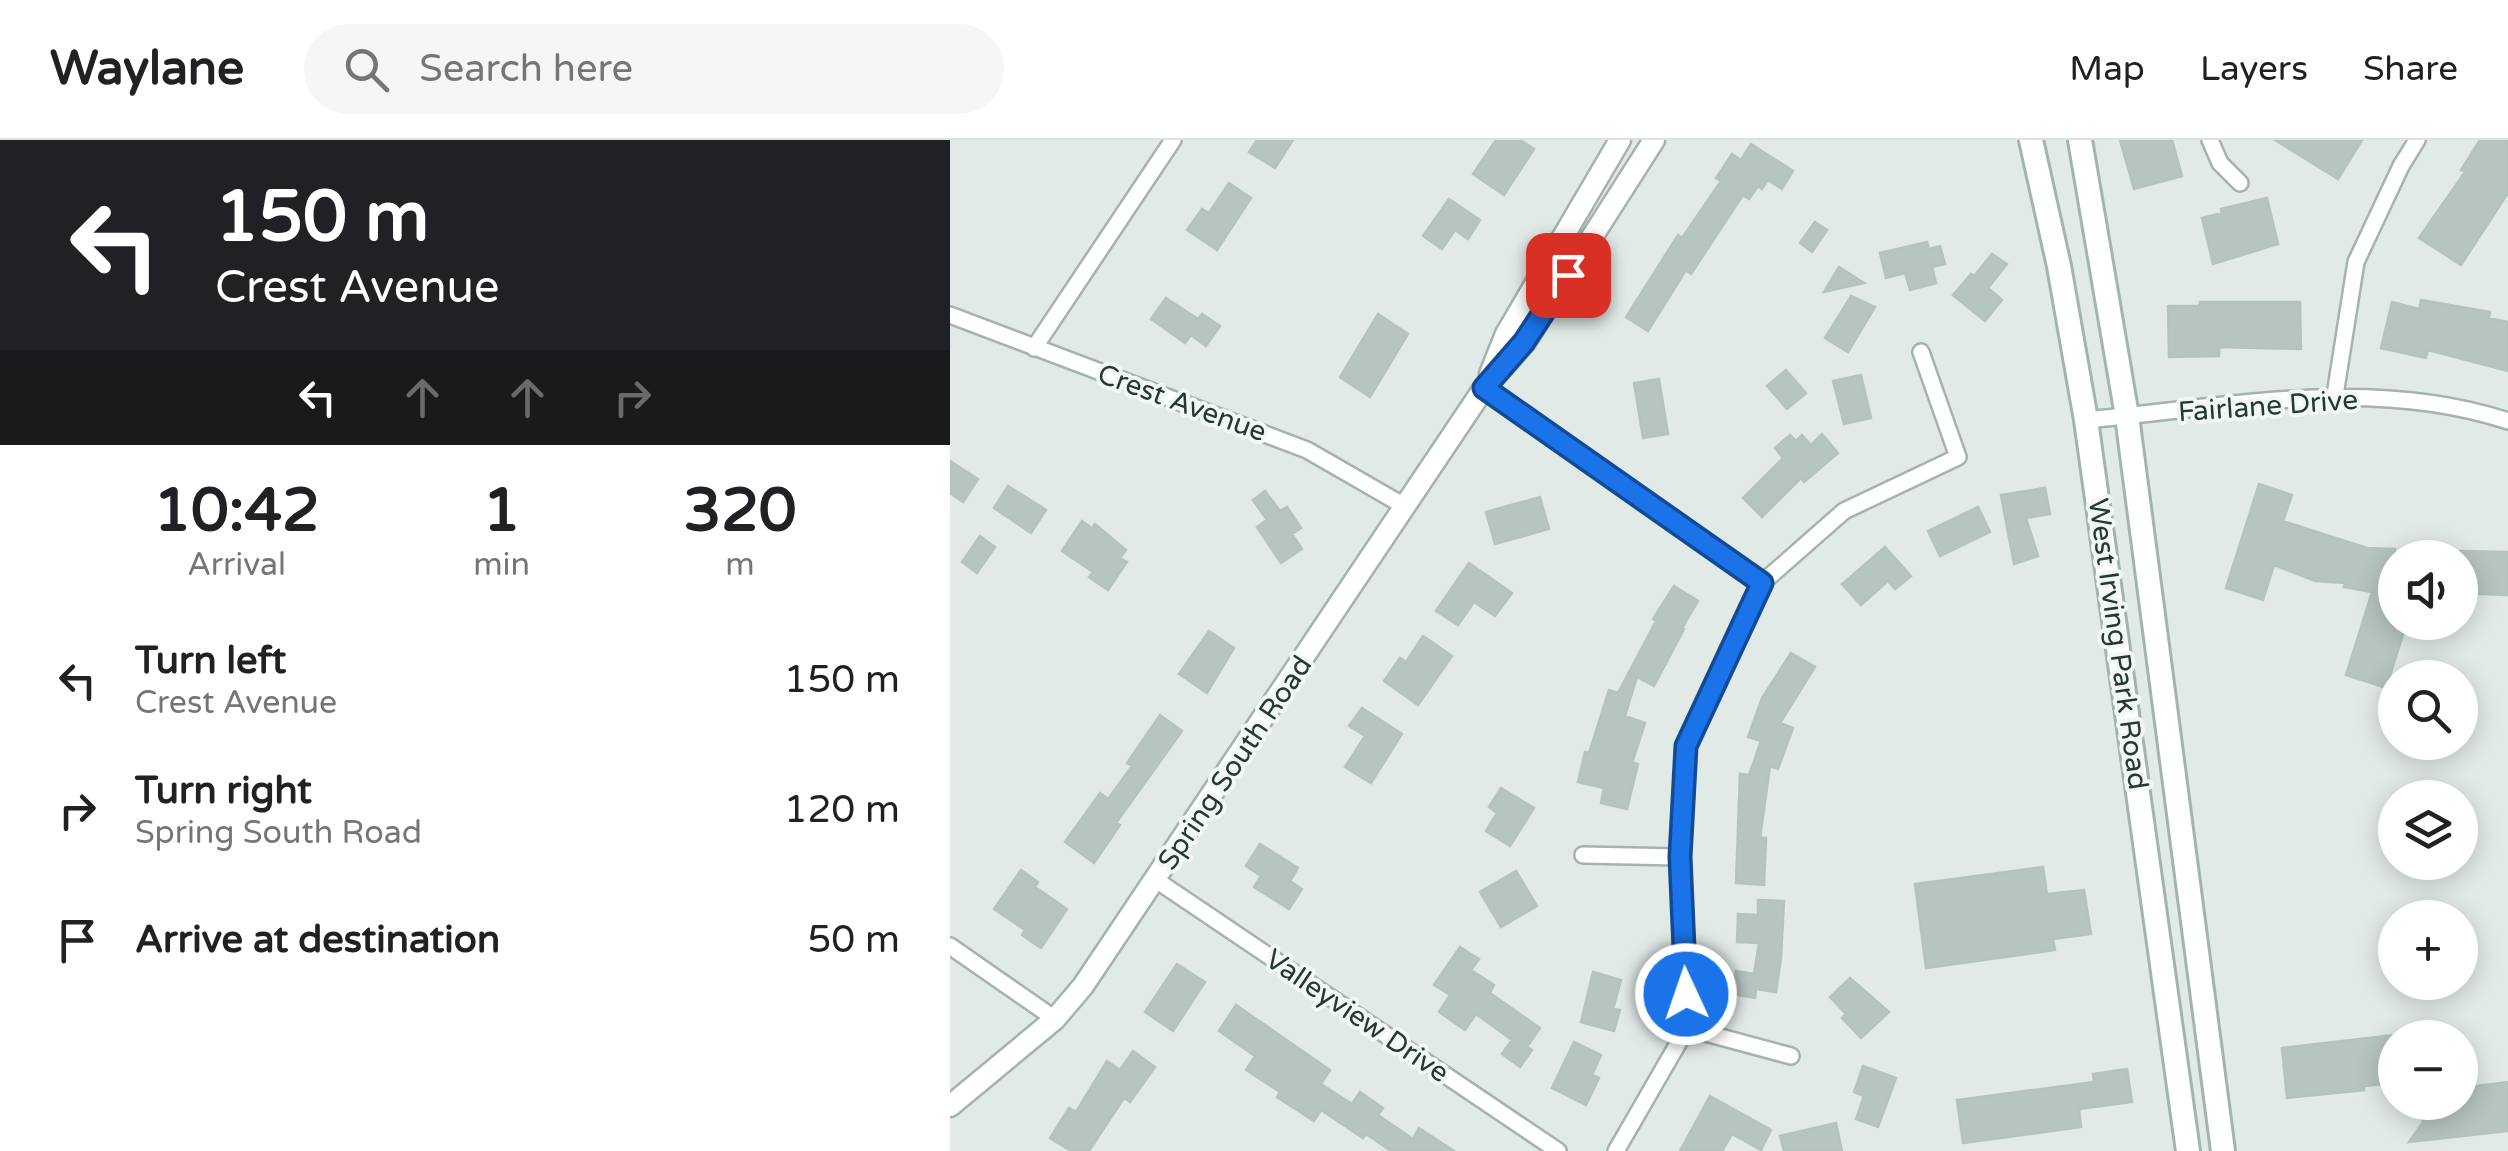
<!DOCTYPE html>
<html lang="en">
<head>
<meta charset="utf-8">
<style>
  body { margin:0; font-family:"Varela Round",sans-serif; background:#f6f6f6; color:#202124; height:100vh; display:flex; flex-direction:column; font-size:38px; white-space:nowrap }
  * { box-sizing:border-box; margin:0 }
  p { font-size:32px; color:#757577 }
  .icon { flex:none; width:55px; height:55px; fill:none; stroke:currentColor; stroke-width:2; stroke-linecap:round; stroke-linejoin:round }
  .map { position:relative; flex:1; overflow:hidden }
  .drawer { display:flex; flex-direction:column; background:#fff; width:950px }
  .drawer>* { flex:none }
  .banner { background:#202124; color:#fff; overflow:hidden }
  .buttons { position:absolute; left:1428px; top:400px; display:grid; gap:20px }
  .buttons a { display:grid; place-items:center; width:100px; height:100px; border-radius:50%; background:#fff; box-shadow:0 5px 25px #0003; font-size:50px }
  .pin { position:absolute; display:grid; place-items:center; width:85px; height:85px; color:#fff; margin:-42px; border-radius:20px; box-shadow:0 5px 15px #0006 }
  .me { position:absolute; width:110px; margin:-55px; rotate:357deg; stroke-linejoin:round; filter:drop-shadow(0 0 8px #0008) }
  .turn { display:flex; align-items:center; gap:35px; height:210px; padding:0 50px; font-size:45px }
  .turn .icon { width:130px; height:130px; stroke-width:2.5 }
  .turn b { display:block; font-size:70px; line-height:85px }
  .lanes { display:flex; align-items:center; height:95px; padding:0 50px; background:#0003; justify-content:center; gap:50px; direction:ltr }
  .lanes .off { opacity:.35 }
  .eta { display:flex; justify-content:space-evenly; align-items:center; height:170px; text-align:center }
  .eta b { font-size:60px; font-weight:700; line-height:70px }
  ul { padding:0; list-style:none }
  li { display:flex; align-items:center; gap:30px; height:130px; padding:0 50px }
  li div { flex:1 }
  li b { display:block; font-size:38px }
  li em { font-style:normal }
  header { display:flex; align-items:center; gap:60px; box-sizing:border-box; height:140px; padding:0 50px; background:#fff; border-bottom:2px solid #e0e0e0 }
  header strong { font-size:48px }
  nav { display:flex; gap:55px; margin-inline-start:auto; font-size:35px }
  .search { width:700px; height:90px; background:#f6f6f6; display:flex; align-items:center; gap:25px; box-sizing:border-box; padding:0 35px; border-radius:55px; color:#757577; font-size:38px }
  main { display:flex; flex:1; min-height:0 }
  .map>svg:first-child { display:block }
</style>
</head>
<body>
<header>
<strong>Waylane</strong>
<div class="search"><svg class="icon" aria-label="search" viewBox="0 0 24 24"><circle cx="10" cy="10" r="6"/><path d="M15 15l6 6"/></svg>Search here</div>
<nav><a>Map</a><a>Layers</a><a>Share</a></nav>
</header>
<main>
<section class="drawer">
<div class="banner">
<div class="turn"><svg class="icon" aria-label="left" viewBox="0 0 24 24"><path d="M17 20v-9H6M10 6l-5 5 5 5"/></svg><div><b>150 m</b>Crest Avenue</div></div>
<div class="lanes"><svg class="icon" aria-label="left" viewBox="0 0 24 24"><path d="M17 20v-9H6M10 6l-5 5 5 5"/></svg><svg class="icon off" aria-label="ahead" viewBox="0 0 24 24"><path d="M12 20V5M6 11l6-6 6 6"/></svg><svg class="icon off" aria-label="ahead" viewBox="0 0 24 24"><path d="M12 20V5M6 11l6-6 6 6"/></svg><svg class="icon off" aria-label="right" viewBox="0 0 24 24"><path d="M7 20v-9h11M14 6l5 5-5 5"/></svg></div>
</div>
<div class="eta">
<div><b>10:42</b><p>Arrival</p></div>
<div><b>1</b><p>min</p></div>
<div><b>320</b><p>m</p></div>
</div>
<ul>
<li><svg class="icon" aria-label="left" viewBox="0 0 24 24"><path d="M17 20v-9H6M10 6l-5 5 5 5"/></svg><div><b>Turn left</b><p>Crest Avenue</p></div><em>150 m</em></li>
<li><svg class="icon" aria-label="right" viewBox="0 0 24 24"><path d="M7 20v-9h11M14 6l5 5-5 5"/></svg><div><b>Turn right</b><p>Spring South Road</p></div><em>120 m</em></li>
<li><svg class="icon" aria-label="arrive" viewBox="0 0 24 24"><path d="M6 21V4h12l-3 4 3 4H6"/></svg><div><b>Arrive at destination</b></div><em>50 m</em></li>
</ul>
</section>
<div class="map">
<svg width="1558" height="1011" viewBox="0 0 1558 1011">
  <rect width="100%" height="100%" fill="#e2eae7"/>
  <path fill="#b7c5c0" stroke="#b5c3be" stroke-width="2.5" d="M307,0H343L325,28L299,12Z
    M546,0H570L584,9L554,55L523,34Z
    M1170,0H1222L1232,36L1184,49Z
    M1325,0H1412L1388,39Z
    M1530,0H1558V53L1511,125L1469,98L1515,32L1511,30Z
    M801,4L843,31L832,49L818,40L812,49L808,46L799,59L793,55L741,134L736,130L698,191L676,177L728,95L732,98L771,41L766,38L782,14L791,20Z
    M279,43L301,58L267,110L237,90L252,69L259,73Z
    M1317,58L1328,104L1263,124L1252,78L1272,73L1271,69Z
    M499,59L530,80L518,99L505,90L492,109L473,96Z
    M865,82L877,90L862,112L850,103Z
    M977,102L979,109L990,106L995,124L982,127L986,143L960,150L955,133L936,138L930,113Z
    M1042,114L1057,124L1038,148L1052,160L1035,181L1003,155L1021,134L1024,136Z
    M889,127L914,143L874,152Z
    M901,156L925,167L898,212L875,198Z
    M216,158L248,179L252,174L270,186L256,206L241,195L235,203L201,179Z
    M1471,160L1540,172L1539,178L1558,182V231L1478,210L1476,218L1431,208L1442,162L1469,169Z
    M1250,162H1350L1351,209L1269,207V216L1219,217L1218,166H1250Z
    M428,174L458,194L420,257L390,237Z
    M836,230L856,253L837,269L817,246Z
    M911,235L921,278L894,284L883,241Z
    M709,239L718,294L693,298L684,243Z
    M872,294L888,313L854,342L851,338L812,377L793,358L833,318L825,308L840,295L846,301L852,295L861,305Z
    M0,321L28,339L13,362L0,353Z
    M1309,344L1342,355L1333,381L1417,408L1445,409V482H1457L1436,548L1396,535L1422,452L1394,447L1395,443L1365,441L1324,425L1313,460L1276,448Z
    M58,346L96,370L81,393L44,368Z
    M1095,348L1100,374L1076,378L1088,416L1064,424L1051,355Z
    M315,351L330,371L337,367L351,388L342,394L352,409L331,423L307,387L317,380L303,360Z
    M590,357L599,389L545,404L536,372Z
    M1028,367L1040,392L990,416L978,391Z
    M132,381L142,388L145,384L176,410L170,418L177,422L158,450L139,437L143,432L112,411Z
    M30,396L45,407L27,433L12,422Z
    M935,407L961,436L945,449L938,441L911,465L892,444Z
    M1510,411L1558,412V455L1510,453Z
    M519,423L562,453L545,476L524,462L508,485L486,471Z
    M724,446L748,461L732,488L734,489L704,546L687,537L675,576L695,583L682,623L688,624L677,669L651,663L654,648L628,642L635,612L639,613L659,550L668,553L706,481L703,479Z
    M259,491L284,508L257,553L229,534Z
    M473,496L502,516L468,565L434,541L450,518L456,522Z
    M841,513L865,527L830,583L843,588L828,629L820,626L810,698H816L814,745L786,743L790,634L799,635L811,601L798,597L812,558Z
    M412,568L452,594L421,643L395,627L415,596L399,586Z
    M210,575L232,591L166,683L170,685L144,723L115,702L150,653L158,659L182,626L177,623Z
    M551,648L584,668L560,706L536,691L547,673L539,667Z
    M310,704L348,728L340,741L352,749L339,769L304,747L311,736L296,726Z
    M1093,727L1097,754L1134,750L1141,794L1103,799L1105,810L976,828L965,744Z
    M71,730L88,742L85,747L117,769L91,808L72,795L75,790L44,769Z
    M566,731L587,766L551,787L530,752Z
    M808,760L834,761L831,818L826,852L806,849L805,858L782,854L786,831L804,834L809,803L787,802L788,774L808,775Z
    M510,807L529,819L521,830L544,845L540,853L590,888L577,907L582,910L570,927L552,914L562,900L526,874L515,890L489,872L500,855L484,845Z
    M227,824L255,842L223,891L195,872Z
    M643,832L671,840L663,869L670,870L664,891L631,882Z
    M900,838L939,872L911,898L892,878L896,874L880,857Z
    M286,865L380,930L371,944L402,964L410,952L433,968L428,975L463,999L469,988L504,1011H441L416,994L413,998L371,970L364,981L327,957L330,952L296,930L305,916L269,891Z
    M1445,895V943L1414,946V950L1337,958L1332,908Z
    M624,902L651,915L642,935L649,938L636,965L602,948Z
    M183,911L205,927L180,962L174,958L139,1011H121L100,998L119,968L126,972L157,921L170,930Z
    M913,926L946,938L928,987L906,979L914,956L904,952Z
    M1177,929L1182,962L1129,969L1131,987L1013,1003L1007,960L1144,942L1143,934Z
    M1558,942V991L1459,1002L1473,982L1471,962H1510V948Z
    M760,956L821,990L811,1010L782,994L772,1011H730Z
    M886,983L892,1011H834L830,996Z"/>
  <g fill="none" stroke-linecap="round" stroke-linejoin="round">
    <g stroke="#a5b2ae" stroke-width="20">
      <path id="minor" d="M1260,0L1270,23L1290,43
        M0,175L357,310L456,367
        M84,208L223,0
        M534,248L812,443
        M1385,255L1406,122L1451,26L1467,0
        M1136,280C1275,267 1422,236 1558,281
        M633,715L729,717
        M206,740L608,1011
        M0,806L105,879
        M737,888L841,916
        M666,1011L737,888L729,717L736,606L812,443L894,371L1008,317L971,212"/>
    </g>
    <g stroke="#a5b2ae" stroke-width="25">
      <path id="tertiary" d="M540,234L556,194L670,0
        M0,966L105,879L133,846L534,248L575,202L704,0"/>
    </g>
    <g stroke="#a1b5af" stroke-width="28">
      <path id="secondary" d="M1081,0L1109,126L1136,280L1238,1011
        M1130,0L1177,276L1273,1011"/>
    </g>
    <use href="#minor" stroke="#fff" stroke-width="15"/>
    <use href="#tertiary" stroke="#fff" stroke-width="20"/>
    <use href="#secondary" stroke="#fff" stroke-width="22"/>
  </g>
  <g fill="none" stroke-linecap="round" stroke-linejoin="round">
    <g stroke="#114b97" stroke-width="25">
      <path id="route" d="M618,135L574,202L534,248L812,443L736,606L730,717L736,854"/>
    </g>
    <use href="#route" stroke="#1a73e8" stroke-width="18"/>
  </g>
  <g text-anchor="middle" dominant-baseline="central" stroke-width="8" stroke-linejoin="round" paint-order="stroke">
    <g font-size="28" fill="#233a34" stroke="#f2f7f5">
      <text transform="translate(232 263) rotate(20)">Crest Avenue</text>
      <text transform="translate(1318 266) rotate(-4)">Fairlane Drive</text>
      <text transform="translate(1168 504) rotate(82)">West Irving Park Road</text>
      <text transform="translate(285 623) rotate(-56)">Spring South Road</text>
      <text transform="translate(407 876) rotate(34)">Valleyview Drive</text>
    </g>
  </g>
</svg>
<div class="buttons">
<a><svg class="icon" aria-label="sound" viewBox="0 0 24 24"><path d="M4 9h4l5-4v14l-5-4H4zM17 9q2 3 0 6"/></svg></a>
<a><svg class="icon" aria-label="search" viewBox="0 0 24 24"><circle cx="10" cy="10" r="6"/><path d="M15 15l6 6"/></svg></a>
<a><svg class="icon" aria-label="layers" viewBox="0 0 24 24"><path d="M12 4l9 5-9 5-9-5zM3 14l9 5 9-5"/></svg></a>
<a>+</a>
<a>−</a>
</div>
<div class="pin" style="left:618px;top:135px;background:#d93025"><svg class="icon" aria-label="arrive" viewBox="0 0 24 24"><path d="M6 21V4h12l-3 4 3 4H6"/></svg></div>
<svg class="me" style="left:736px;top:854px" viewBox="-20 -20 40 40"><circle r="17" fill="#1a73e8" stroke="#fff" stroke-width="3"/><path d="M0-11L8 9 0 5-8 9z" fill="#fff"/></svg>
</div>
</main>
</body>
</html>
